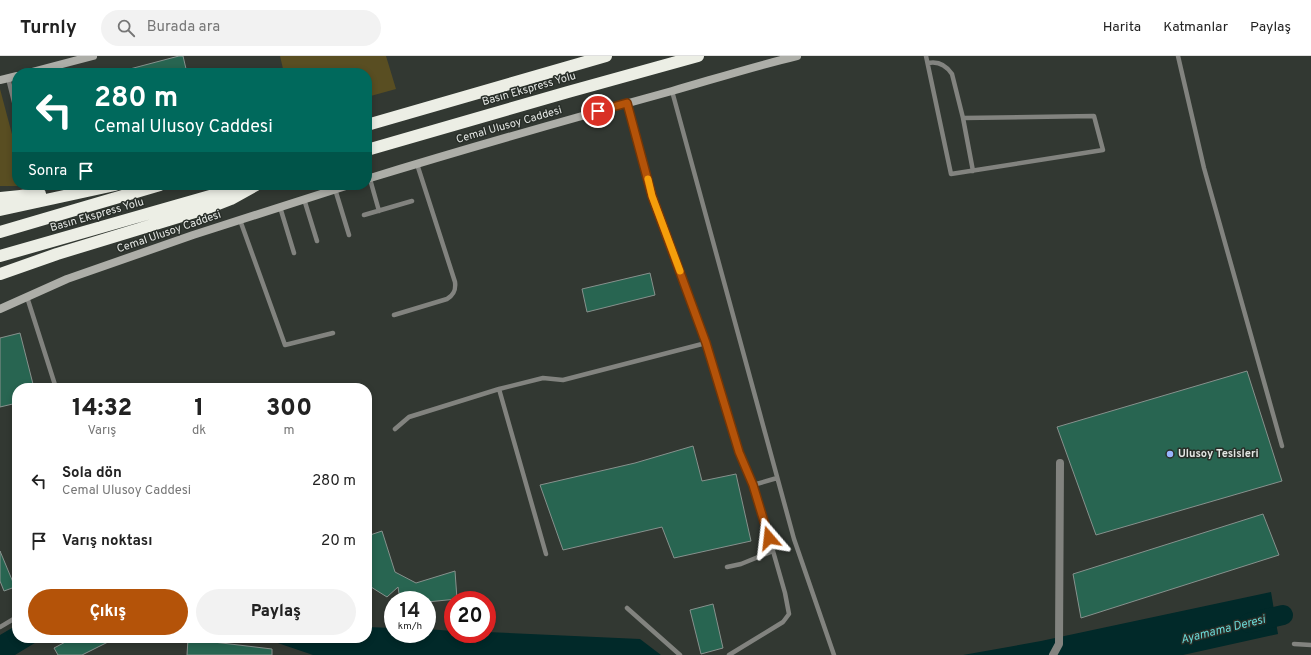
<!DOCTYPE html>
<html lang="tr">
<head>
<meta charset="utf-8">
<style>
  body { margin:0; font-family:Overpass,sans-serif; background:#f2f2f2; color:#222; height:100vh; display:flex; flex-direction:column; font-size:15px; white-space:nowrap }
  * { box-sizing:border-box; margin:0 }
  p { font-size:13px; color:#767676 }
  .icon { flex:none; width:22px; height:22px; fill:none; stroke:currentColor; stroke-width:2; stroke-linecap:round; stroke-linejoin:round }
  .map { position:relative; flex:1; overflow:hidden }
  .panel { position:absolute; left:12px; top:327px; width:360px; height:260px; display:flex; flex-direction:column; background:#fff; border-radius:16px; box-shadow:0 2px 6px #0003 }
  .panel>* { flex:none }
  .hud { position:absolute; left:12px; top:12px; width:360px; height:122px; border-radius:16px; box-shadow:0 2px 6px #0003; background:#00695c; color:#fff; overflow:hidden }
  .speed { position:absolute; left:384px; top:535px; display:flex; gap:8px; font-size:20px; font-weight:700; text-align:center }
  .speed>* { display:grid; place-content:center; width:52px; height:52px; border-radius:50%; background:#fff; box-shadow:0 2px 6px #0003; line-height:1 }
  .speed small { font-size:10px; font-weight:400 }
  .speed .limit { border:6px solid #d22; background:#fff; color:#111 }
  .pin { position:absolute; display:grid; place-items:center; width:34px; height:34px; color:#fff; margin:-17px; border:2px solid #fff; border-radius:50%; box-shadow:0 1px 4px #0007 }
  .me { position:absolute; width:44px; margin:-22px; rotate:343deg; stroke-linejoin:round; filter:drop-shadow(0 0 3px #0008) }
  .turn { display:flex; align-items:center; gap:14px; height:84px; padding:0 16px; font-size:18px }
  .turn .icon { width:52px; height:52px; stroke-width:2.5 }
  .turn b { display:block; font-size:28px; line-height:34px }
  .then { display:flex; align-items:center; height:38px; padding:0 16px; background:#0003; gap:8px; font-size:15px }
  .eta { display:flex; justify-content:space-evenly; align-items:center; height:68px; text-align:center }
  .eta b { font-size:24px; font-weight:800; line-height:28px }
  .action { display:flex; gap:8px; margin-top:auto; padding:8px 16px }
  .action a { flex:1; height:46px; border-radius:24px; background:#b45309; color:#fff; font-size:16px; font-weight:800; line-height:46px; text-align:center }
  .action a+a { background:#f2f2f2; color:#222 }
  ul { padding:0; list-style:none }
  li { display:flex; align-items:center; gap:12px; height:60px; padding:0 16px }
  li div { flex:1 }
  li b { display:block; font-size:15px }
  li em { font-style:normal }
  header { display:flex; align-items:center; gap:24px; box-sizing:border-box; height:56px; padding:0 20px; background:#fff; border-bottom:1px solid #e0e0e0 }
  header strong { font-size:19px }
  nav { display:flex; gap:22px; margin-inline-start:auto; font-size:14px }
  .search { width:280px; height:36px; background:#f2f2f2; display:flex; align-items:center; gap:10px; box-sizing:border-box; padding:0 14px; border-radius:22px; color:#767676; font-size:15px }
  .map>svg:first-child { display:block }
</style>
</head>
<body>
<header>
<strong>Turnly</strong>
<div class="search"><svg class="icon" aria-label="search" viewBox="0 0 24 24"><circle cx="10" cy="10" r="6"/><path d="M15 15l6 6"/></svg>Burada ara</div>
<nav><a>Harita</a><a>Katmanlar</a><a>Paylaş</a></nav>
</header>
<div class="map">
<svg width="1311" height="599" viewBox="0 0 1311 599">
  <rect width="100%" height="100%" fill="#323832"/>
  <path fill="#594e22" d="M280,0H386L396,33L367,41V17H284Z
    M0,33L17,97V129H25L26,130H0Z"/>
  <path fill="#012929" d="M1271,536L1278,578L1183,599H963L1041,585Z
    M17,569V582H43L15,599H0V579Z
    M367,571L393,572V578H427V573L453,575V578H487V576L640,583L661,599H313L263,582H367Z"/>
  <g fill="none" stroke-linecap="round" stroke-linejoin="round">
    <path stroke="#012929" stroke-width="20" d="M1249,567L1283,559"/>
  </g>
  <path fill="#286551" stroke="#87918d" d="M179,0H183L187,17H126V14Z
    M650,217L655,239L587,256L582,233Z
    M20,277L34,332H17V347L0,351V282Z
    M1247,315L1282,425L1096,479L1057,371Z
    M693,390L702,425L736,418L751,485L674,502L662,471L563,494L540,429L635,407Z
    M1263,458L1279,499L1081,562L1073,518Z
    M382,475L395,516L416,527L455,515L457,543L427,546V544H400L398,531L387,541L371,531L367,519V480Z
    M0,495L15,531L4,535L0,525Z
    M713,548L723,592L701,598L690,554Z
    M73,582H116L82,599H58L54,592Z
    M188,583L272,593V599H187Z"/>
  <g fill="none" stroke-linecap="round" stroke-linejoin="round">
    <path stroke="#82837f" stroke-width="4.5" d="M926,0L951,118L1103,94L1094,60L963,62
      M1178,0L1204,112L1282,390
      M928,7C938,5 946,9 952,18L963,62L973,115
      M8,22L17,58
      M672,35L794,483L834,599
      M627,47L652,139L706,287L739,396L753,429L773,495L741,508L727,511
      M370,123L379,155
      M335,133L349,179
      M304,143L317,185
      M280,151L294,197
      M364,159L412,145
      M240,164L285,289L333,277
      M27,241L56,332
      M394,259L447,243C454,239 456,234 455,226L417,108
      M395,373L409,361L499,333
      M753,429L777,422
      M546,498L499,333L543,322L563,324L706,287
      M627,552L680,599
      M0,571L17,561
      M1294,588L1311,589
      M729,599L783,566L789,558L785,537L773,495"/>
    <path stroke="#82837f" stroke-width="8" d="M1053,599L1059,588L1060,407"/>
    <path stroke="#adaea8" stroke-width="8" d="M28,17L93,0
      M0,24L17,20
      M367,123C468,92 570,63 672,35C714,23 755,10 797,0
      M0,253L67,223L193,179L349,129"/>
    <path stroke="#eceee5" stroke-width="12" d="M367,69L606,0
      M367,94L568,36L698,0
      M0,142L40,138
      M0,154L115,129
      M0,176L160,129
      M0,200L245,130
      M0,218L57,198L208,152L231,143L256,129"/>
  </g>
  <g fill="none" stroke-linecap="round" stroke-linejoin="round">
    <g stroke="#753606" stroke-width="10">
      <path id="route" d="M598,55L627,47L652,140L706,287L739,396L753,429L769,482"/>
    </g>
    <use href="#route" stroke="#b45309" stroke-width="7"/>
    <path stroke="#f59e0b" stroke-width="7" d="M648,123L652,140L680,215"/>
  </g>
  <circle fill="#99b5fd" stroke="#282e28" stroke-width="1.5" cx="1170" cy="398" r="4"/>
  <g text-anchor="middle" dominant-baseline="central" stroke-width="3" stroke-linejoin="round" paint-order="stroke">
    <g font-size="11" fill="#e4e7e4" stroke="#282e28">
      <text transform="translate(529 33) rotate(-16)">Basın Ekspress Yolu</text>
      <text transform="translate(509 69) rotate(-16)">Cemal Ulusoy Caddesi</text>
      <text transform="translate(97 159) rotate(-16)">Basın Ekspress Yolu</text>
      <text transform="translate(169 176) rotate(-19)">Cemal Ulusoy Caddesi</text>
    </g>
    <g font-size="11" font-weight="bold" fill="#e4e7e4" stroke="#282e28" text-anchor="start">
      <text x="1178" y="398">Ulusoy Tesisleri</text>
    </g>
    <g font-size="12" font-style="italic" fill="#6ad8d6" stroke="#282e28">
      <text transform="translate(1223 574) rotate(-14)">Ayamama Deresi</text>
    </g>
  </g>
</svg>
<div class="speed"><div>14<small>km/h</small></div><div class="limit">20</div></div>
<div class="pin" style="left:598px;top:55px;background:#d93025"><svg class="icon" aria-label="arrive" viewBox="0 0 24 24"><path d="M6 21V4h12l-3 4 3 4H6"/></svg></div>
<svg class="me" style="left:769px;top:482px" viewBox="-20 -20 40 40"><path d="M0-17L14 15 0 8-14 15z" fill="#b45309" stroke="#fff" stroke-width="4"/></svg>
<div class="hud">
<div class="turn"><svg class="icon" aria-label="left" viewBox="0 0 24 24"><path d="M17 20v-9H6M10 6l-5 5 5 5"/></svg><div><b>280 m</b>Cemal Ulusoy Caddesi</div></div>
<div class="then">Sonra<svg class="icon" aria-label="arrive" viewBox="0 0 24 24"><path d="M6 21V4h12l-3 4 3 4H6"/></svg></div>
</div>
<section class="panel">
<div class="eta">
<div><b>14:32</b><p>Varış</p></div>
<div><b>1</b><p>dk</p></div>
<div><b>300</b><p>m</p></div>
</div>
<ul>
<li><svg class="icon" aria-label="left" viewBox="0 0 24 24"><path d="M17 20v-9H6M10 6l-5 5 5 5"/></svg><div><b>Sola dön</b><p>Cemal Ulusoy Caddesi</p></div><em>280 m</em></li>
<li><svg class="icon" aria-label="arrive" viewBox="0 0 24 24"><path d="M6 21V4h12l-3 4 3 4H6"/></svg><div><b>Varış noktası</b></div><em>20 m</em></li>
</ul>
<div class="action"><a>Çıkış</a><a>Paylaş</a></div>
</section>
</div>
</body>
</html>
